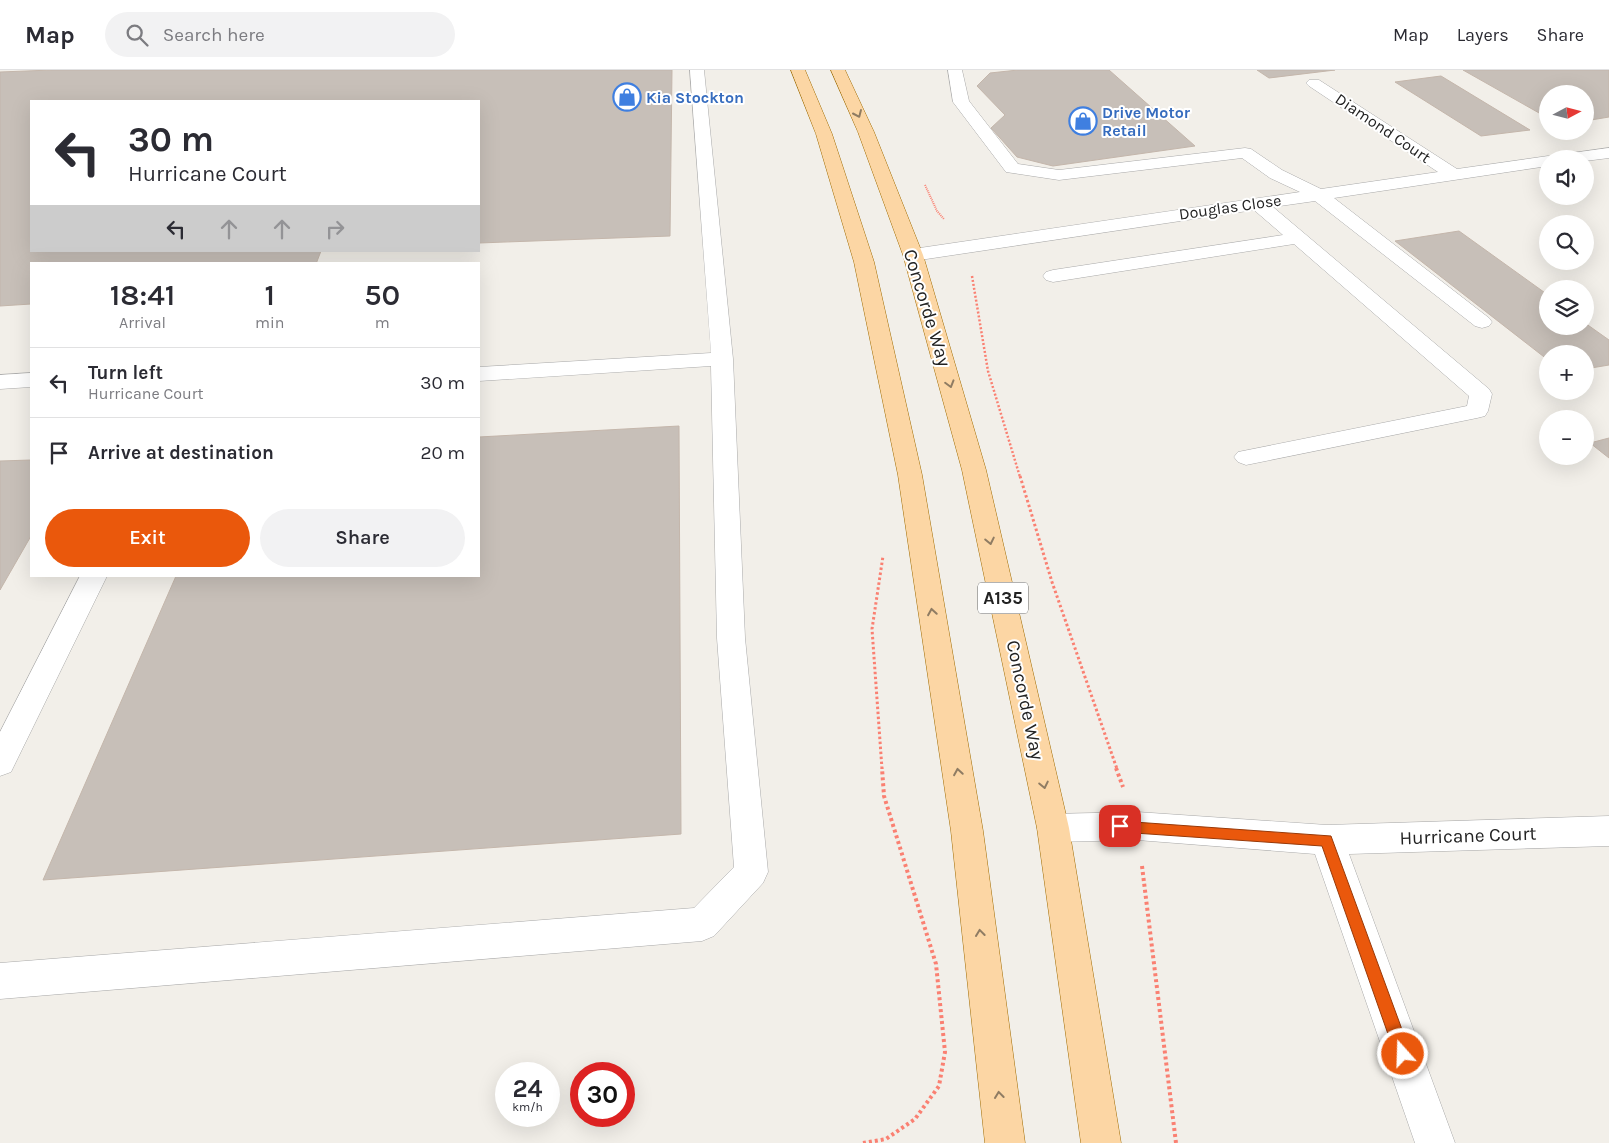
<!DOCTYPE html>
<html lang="en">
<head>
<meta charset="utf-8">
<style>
  body { margin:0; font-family:Karla,sans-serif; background:#f2f2f3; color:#2b2b33; height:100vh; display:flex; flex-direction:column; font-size:19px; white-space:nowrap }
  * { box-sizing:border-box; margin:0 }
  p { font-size:16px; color:#7c7c81 }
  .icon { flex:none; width:28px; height:28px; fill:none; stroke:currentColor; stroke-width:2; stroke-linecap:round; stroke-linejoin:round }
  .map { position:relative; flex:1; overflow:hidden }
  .panel { position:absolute; left:30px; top:192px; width:450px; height:315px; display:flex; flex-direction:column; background:#fff; border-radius:0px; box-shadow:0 5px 20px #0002 }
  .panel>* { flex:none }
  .hud { position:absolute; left:30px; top:30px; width:450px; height:152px; border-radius:0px; box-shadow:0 5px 20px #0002; background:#fff; color:#2b2b33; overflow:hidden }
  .needle { width:32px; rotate:83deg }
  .tools { position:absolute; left:1539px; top:15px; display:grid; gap:10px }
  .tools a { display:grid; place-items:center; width:55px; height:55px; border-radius:50%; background:#fff; box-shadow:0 5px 20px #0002; font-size:25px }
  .speed { position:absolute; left:495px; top:992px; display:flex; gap:10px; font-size:25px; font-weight:700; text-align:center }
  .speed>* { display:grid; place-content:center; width:65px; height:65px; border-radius:50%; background:#fff; box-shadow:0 5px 20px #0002; line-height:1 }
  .speed small { font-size:12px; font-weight:400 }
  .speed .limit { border:8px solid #d22; background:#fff; color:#111 }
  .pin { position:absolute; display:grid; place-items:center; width:42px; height:42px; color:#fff; margin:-21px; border-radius:10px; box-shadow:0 2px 8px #0006 }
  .me { position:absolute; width:55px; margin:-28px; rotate:340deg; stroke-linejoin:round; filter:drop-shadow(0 0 4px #0008) }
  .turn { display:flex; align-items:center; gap:18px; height:105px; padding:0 15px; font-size:22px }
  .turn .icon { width:65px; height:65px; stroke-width:2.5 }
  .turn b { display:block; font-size:35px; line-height:42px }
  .lanes { display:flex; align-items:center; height:48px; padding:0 15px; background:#0003; justify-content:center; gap:25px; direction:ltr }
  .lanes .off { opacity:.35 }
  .eta { display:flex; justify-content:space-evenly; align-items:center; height:85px; text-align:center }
  .eta b { font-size:30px; font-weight:600; line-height:35px }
  .action { display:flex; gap:10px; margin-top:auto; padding:10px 15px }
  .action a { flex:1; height:58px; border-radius:30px; background:#ea580c; color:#fff; font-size:20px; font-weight:600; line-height:58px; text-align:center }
  .action a+a { background:#f2f2f3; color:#2b2b33 }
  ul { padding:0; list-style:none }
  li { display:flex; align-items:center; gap:15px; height:70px; padding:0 15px; border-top:1px solid #e1e1e2 }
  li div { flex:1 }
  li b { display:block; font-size:19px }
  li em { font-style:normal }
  header { display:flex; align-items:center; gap:30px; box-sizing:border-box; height:70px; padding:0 25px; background:#fff; border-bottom:1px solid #e1e1e2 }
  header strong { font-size:24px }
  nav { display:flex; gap:28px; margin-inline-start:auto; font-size:18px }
  .search { width:350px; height:45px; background:#f2f2f3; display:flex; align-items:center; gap:12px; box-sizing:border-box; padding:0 18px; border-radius:28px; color:#7c7c81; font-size:19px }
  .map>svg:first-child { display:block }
</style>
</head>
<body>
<header>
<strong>Map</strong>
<div class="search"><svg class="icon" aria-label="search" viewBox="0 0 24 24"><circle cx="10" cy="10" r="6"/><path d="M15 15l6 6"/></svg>Search here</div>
<nav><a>Map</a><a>Layers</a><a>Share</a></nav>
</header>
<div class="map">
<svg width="1609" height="1073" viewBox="0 0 1609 1073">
  <rect width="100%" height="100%" fill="#f2efe9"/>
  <path fill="#c7bfb8" stroke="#c4b6ab" d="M52,0H672L670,166L479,173V31H31V181H321L316,194H31V234L0,236V2Z
    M1018,0H1109L1195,76L1053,96L1017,87L991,58L1005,45L977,16L990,3Z
    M1257,0H1335L1269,8Z
    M1463,0H1609V47L1585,51V24H1548V48Z
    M1441,6L1530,60L1481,66L1395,12Z
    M1459,161L1548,225V256H1585V253L1609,270V295L1585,299V284H1548V290L1395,171Z
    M679,356L681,764L43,810L176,506H479V367Z
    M1609,368V388L1590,373Z
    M31,390V466L0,520V391Z"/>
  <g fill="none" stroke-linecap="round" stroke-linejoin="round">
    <g stroke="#a9a9a9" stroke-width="1">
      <path id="minor" d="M690,0H704L733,289L745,568L768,802L763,813L714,866L702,871L0,929V893L694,838L734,797L717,568L711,296L479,311V297L711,283Z
        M948,0H962L969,31L1018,94L1059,100L1245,78L1251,79L1282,100L1321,119L1438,102L1309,16L1306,13L1309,10H1319L1457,99L1548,86L1554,87L1555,89H1548V96L1334,128L1489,248L1492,252L1489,256L1482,258L1475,256L1315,131L1273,137L1489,319L1492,324L1488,341L1485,346L1477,348L1246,395L1238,392L1234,387L1238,382L1467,336L1469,326L1294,174L1053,212L1046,210L1043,206L1046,202L1053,200L1283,165L1254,140L913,191L906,189L903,185L906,181L913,179L1300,122L1270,108L1242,88L1059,110L1006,102L953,32Z
        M1609,78V88L1585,91V89H1556L1558,85L1564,84Z
        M31,303V317L0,319V305Z
        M80,506H107L11,702L0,706V662Z
        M1137,742L1327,755L1609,746V776L1349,784L1455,1073H1415L1315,784L1137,770L1053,772L1041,768L1037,758L1041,748L1053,744Z"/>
    </g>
    <g stroke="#a06b00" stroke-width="1">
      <path id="major" d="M791,0H805L832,64L874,192L922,405L983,761L1025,1073H985L951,761L898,405L854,192L816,64Z
        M831,0H845L874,62L923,185L986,400L1069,758L1121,1073H1081L1037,758L962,400L903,185L858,62Z"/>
    </g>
    <path stroke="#fa8072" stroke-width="2" stroke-dasharray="1 1" stroke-linecap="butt" d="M925,115L937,141L944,149"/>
    <path stroke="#fa8072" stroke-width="2.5" stroke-dasharray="2 2" stroke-linecap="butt" d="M972,206L988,301L1020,407"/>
    <path stroke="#fa8072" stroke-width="3" stroke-dasharray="2.5 2.5" stroke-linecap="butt" d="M1020,406L1052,512L1117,699
      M882,699L872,559L883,486"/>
    <path stroke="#fa8072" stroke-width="4" stroke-dasharray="3 3" stroke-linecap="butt" d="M1116,698L1123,717
      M1142,796L1176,1073
      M863,1073L886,1069L915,1049L939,1016L945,982L936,894L884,726L882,698"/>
    <use href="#minor" fill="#fff" fill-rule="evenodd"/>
    <use href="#major" fill="#fcd6a4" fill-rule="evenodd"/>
  </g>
  <defs><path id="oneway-chevron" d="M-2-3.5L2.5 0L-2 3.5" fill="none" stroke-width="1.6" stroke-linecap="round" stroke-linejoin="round" transform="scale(1.25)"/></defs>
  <g stroke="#8f7c63">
    <use href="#oneway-chevron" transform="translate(858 44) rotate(66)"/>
    <use href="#oneway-chevron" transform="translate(950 314) rotate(74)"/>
    <use href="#oneway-chevron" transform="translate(990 471) rotate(78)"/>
    <use href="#oneway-chevron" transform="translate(932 542) rotate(-99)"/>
    <use href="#oneway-chevron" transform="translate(958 702) rotate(-99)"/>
    <use href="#oneway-chevron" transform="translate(1044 715) rotate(78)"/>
    <use href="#oneway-chevron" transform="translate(980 863) rotate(-97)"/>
    <use href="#oneway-chevron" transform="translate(999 1025) rotate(-97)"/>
  </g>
  <path fill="#ea580c" stroke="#983908" d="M1120,751L1331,766L1411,984L1409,990L1403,992L1398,990L1395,984L1322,776L1120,762L1115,761L1113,756L1115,752Z"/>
  <defs>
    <g id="shop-ring" transform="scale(1.4375)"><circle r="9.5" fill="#fff" stroke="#3f7fe0" stroke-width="1.5"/><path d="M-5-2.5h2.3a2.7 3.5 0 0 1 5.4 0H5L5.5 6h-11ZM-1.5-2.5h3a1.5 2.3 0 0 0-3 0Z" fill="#3f7fe0"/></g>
  </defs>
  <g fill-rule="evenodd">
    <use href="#shop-ring" x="627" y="27"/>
    <use href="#shop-ring" x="1083" y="51"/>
  </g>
  <g text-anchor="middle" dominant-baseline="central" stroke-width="4" stroke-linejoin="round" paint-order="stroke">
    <g font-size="16" font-weight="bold" fill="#366cbe" stroke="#fff" text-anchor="start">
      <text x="646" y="27">Kia Stockton</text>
      <text x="1102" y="42">Drive Motor<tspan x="1102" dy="18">Retail</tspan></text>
    </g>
    <g font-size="16" fill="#222" stroke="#fff">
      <text transform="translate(1383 58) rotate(34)">Diamond Court</text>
      <text transform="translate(1230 137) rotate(-8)">Douglas Close</text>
    </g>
    <rect fill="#fff" stroke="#646464" stroke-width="1" x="978" y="512.5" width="50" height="31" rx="4"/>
    <g font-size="18" font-weight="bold" fill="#222">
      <text x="1003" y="528">A135</text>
    </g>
    <g font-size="19" fill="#222" stroke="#fff">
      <text transform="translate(927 238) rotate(73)">Concorde Way</text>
      <text transform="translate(1025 630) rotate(78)">Concorde Way</text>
      <text transform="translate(1468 766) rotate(-2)">Hurricane Court</text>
    </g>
  </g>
</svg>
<div class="tools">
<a><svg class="needle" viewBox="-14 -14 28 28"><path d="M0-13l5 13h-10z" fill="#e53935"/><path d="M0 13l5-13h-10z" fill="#7c7c81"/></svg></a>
<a><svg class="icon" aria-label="sound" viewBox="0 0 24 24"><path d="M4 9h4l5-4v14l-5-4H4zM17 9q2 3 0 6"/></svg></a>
<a><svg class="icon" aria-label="search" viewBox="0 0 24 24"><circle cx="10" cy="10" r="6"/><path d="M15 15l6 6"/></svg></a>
<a><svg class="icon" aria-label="layers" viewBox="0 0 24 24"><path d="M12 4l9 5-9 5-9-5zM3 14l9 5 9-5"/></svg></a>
<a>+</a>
<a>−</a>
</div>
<div class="speed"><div>24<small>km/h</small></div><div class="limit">30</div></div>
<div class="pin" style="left:1120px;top:756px;background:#d93025"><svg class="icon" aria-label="arrive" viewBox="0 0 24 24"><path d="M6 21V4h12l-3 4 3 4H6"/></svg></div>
<svg class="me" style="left:1403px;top:984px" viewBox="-20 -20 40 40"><circle r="17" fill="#ea580c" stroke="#fff" stroke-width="3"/><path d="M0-11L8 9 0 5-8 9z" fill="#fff"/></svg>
<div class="hud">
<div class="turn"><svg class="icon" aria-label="left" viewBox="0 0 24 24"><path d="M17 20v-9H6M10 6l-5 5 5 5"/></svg><div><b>30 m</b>Hurricane Court</div></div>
<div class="lanes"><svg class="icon" aria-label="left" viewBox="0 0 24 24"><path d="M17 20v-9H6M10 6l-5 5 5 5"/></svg><svg class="icon off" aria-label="ahead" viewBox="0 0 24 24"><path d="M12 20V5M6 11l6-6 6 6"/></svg><svg class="icon off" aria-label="ahead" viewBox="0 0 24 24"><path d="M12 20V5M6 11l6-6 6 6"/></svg><svg class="icon off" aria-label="right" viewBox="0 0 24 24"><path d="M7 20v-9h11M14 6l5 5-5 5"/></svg></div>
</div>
<section class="panel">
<div class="eta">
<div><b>18:41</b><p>Arrival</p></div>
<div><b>1</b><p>min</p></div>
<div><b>50</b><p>m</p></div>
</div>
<ul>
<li><svg class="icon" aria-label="left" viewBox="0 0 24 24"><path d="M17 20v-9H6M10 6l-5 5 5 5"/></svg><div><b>Turn left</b><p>Hurricane Court</p></div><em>30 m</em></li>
<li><svg class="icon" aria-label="arrive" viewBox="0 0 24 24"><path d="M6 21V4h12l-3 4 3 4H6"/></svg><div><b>Arrive at destination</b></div><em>20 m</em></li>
</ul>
<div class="action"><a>Exit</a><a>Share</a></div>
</section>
</div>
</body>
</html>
